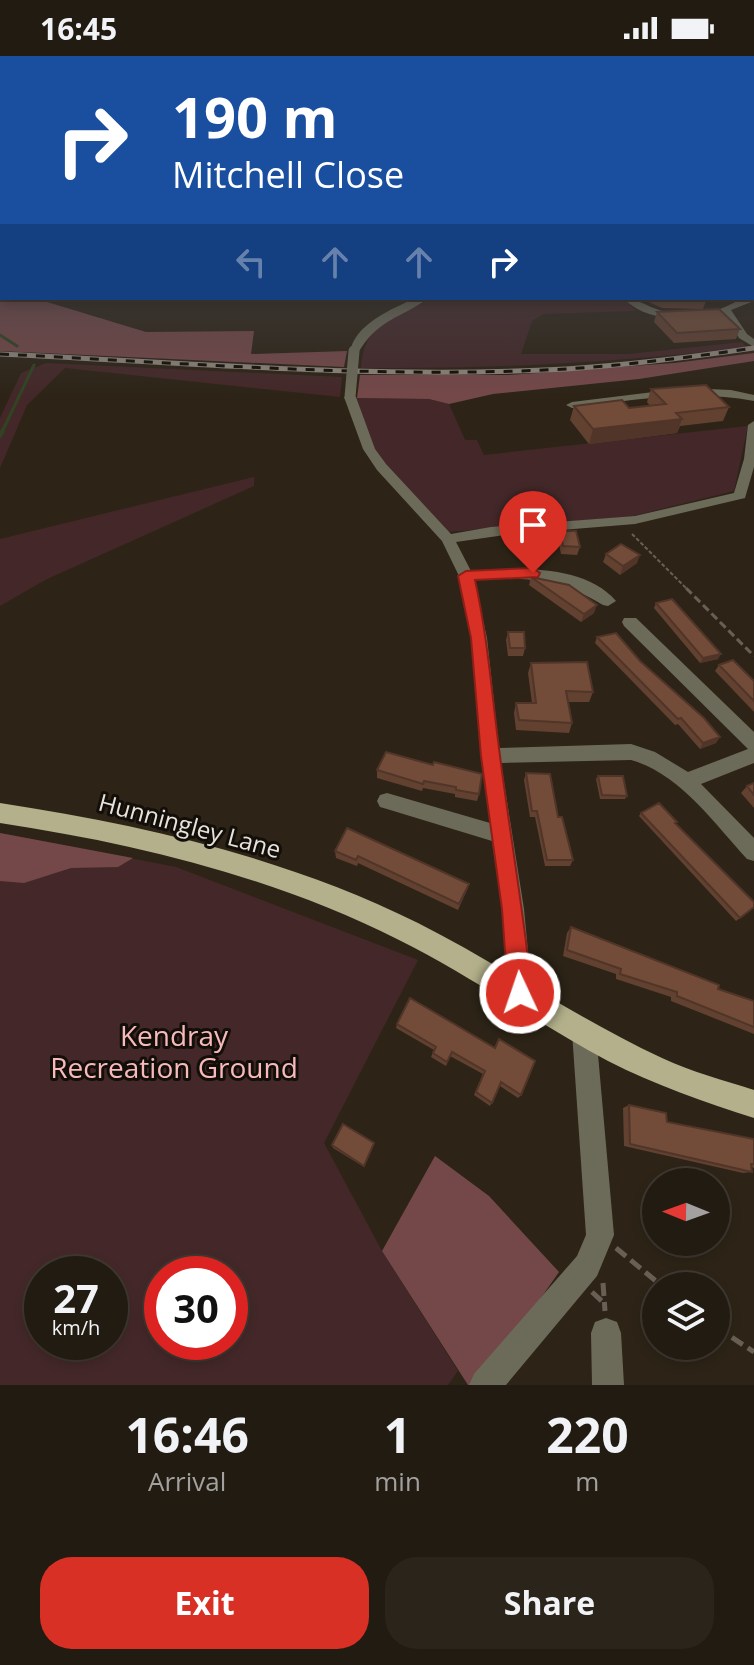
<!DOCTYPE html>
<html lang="en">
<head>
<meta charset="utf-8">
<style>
  body { margin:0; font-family:"Open Sans",sans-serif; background:#2a241a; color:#f1f3f6; height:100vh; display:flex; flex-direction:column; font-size:30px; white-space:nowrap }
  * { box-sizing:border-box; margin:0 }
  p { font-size:26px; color:#a2a19f }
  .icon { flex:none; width:44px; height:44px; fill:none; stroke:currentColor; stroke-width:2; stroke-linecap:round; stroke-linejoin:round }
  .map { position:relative; height:1329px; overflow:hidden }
  .details { display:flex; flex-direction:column; background:#221b11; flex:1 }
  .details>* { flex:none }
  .hud { position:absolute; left:0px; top:0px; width:754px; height:244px; box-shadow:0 4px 12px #0003,0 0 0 2px #3f3931; background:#1a4fa0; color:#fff; overflow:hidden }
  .needle { width:52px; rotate:271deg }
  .buttons { position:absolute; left:642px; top:1112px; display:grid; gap:16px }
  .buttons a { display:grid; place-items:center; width:88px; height:88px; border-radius:50%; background:#221b11; box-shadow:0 4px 12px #0003,0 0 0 2px #3f3931; font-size:40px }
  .speed { position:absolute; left:24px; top:1200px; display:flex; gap:16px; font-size:40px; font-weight:700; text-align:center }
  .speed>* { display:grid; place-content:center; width:104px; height:104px; border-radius:50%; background:#221b11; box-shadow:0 4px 12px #0003,0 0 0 2px #3f3931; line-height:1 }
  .speed small { font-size:20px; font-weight:400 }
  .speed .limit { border:12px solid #d22; background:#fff; color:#111 }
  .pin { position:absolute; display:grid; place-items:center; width:68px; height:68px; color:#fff; margin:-82px -34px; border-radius:50% 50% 50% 0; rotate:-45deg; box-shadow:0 0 8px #0007 }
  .pin .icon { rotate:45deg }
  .me { position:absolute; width:88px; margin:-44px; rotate:357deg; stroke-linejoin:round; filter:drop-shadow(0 0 6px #0008) }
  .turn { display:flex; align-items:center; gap:28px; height:168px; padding:0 40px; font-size:36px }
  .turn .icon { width:104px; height:104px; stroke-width:2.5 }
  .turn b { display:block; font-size:56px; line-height:68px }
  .lanes { display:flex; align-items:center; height:76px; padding:0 40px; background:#0003; justify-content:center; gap:40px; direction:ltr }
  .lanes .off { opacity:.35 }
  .eta { display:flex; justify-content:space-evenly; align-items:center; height:136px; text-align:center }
  .eta b { font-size:48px; font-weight:700; line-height:56px }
  .button { display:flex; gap:16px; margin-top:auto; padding:16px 40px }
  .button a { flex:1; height:92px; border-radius:32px; background:#d93025; color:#fff; font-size:32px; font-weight:700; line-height:92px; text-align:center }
  .button a+a { background:#2a241a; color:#f1f3f6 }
  .status { display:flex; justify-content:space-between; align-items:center; height:56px; padding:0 40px; background:#221b11; direction:ltr }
  .status svg { height:22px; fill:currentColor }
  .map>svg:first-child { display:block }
</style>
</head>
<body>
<div class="status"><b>16:45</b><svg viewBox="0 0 49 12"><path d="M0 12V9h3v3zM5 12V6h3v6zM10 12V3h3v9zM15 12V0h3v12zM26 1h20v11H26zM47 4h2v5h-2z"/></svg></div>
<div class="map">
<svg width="754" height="1329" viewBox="0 0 754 1329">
  <rect width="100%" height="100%" fill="#2d2417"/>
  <path fill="#442829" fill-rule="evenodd" d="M435,242H624L636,255L544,258L532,265L521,298H628L742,286L746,291C618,307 490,313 361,312C365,264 396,259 435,242Z
    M46,307L342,321L340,341L65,312L27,349L0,412V362L21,317Z
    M357,342L429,343L449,348L465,384H477L484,399L748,370L734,435L633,460L448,476L394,424L372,391Z
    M254,421V430L45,524L0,550V483Z
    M0,777L176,811L418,904L324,1087L382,1195L458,1315L448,1329H0ZM42,1218H110V1286H42ZM162,1218H230V1286H162Z"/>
  <path fill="#744849" d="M0,230L2,242H34L146,276L254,275L251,298L347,295L344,311L0,295Z
    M754,297V305L639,323L493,338L449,348L429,343L357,342L360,319H509L674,307Z
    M0,777L133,802L118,811L71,812L24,827L0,825Z
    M435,1100L489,1140L559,1216L480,1329H468L382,1195Z"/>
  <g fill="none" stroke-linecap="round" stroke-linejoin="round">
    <path stroke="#314422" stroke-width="3" d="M0,279L17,290
      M2,376L34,309"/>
    <path stroke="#314422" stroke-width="4" d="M0,380L3,374"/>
    <path stroke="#686054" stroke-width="2" stroke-dasharray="4 2" stroke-linecap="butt" d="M632,478L688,534"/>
    <path stroke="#686054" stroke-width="3" stroke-dasharray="8 4" stroke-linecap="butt" d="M686,532L754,600"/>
    <path stroke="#686054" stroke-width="5" stroke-dasharray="13 6" stroke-linecap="butt" d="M616,1192L662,1230
      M603,1227L605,1255
      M592,1236L604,1247
      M716,1271L754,1296"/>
    <path fill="#6c6b59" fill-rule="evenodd" d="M754,239V245L731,254L747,278L754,283V291L739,282L725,259C690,261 651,270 623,242C641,242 653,257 678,257C691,256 705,256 717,254C729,251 737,242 752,242Z
      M416,242H429C399,263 378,263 358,297H350C353,269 393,252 416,242Z
      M686,332L731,334L754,339V345C692,333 633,344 572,352L566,349L572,346Z
      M350,338L356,341L375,393L386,408L451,478L491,471L635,460L734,437L744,403L748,369L754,365V411L745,442L635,468L512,478L456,486L471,515C514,511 585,508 616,545L608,550L603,549C561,523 523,520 474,524L487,582L499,692L631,688L655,696L688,716L748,693L624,570L622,566L624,562H636L754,676V707L701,728L754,782V805L747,803C713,766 680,718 631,704L501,707L524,853L532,937L528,945L520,949L512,945L508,937L502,853L492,785L387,753L380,751L377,745L380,739L387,737L490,767L481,700L471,582L459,520L442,485L377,414L363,393L344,341Z
      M584,964L593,967L596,976L614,1179L597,1220L506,1329H469L474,1318L577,1200L586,1179L572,976L575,967Z
      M606,1262L617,1266L621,1277L624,1329H592L591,1277L595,1266Z"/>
    <path fill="#b3b08b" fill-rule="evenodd" d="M0,747C144,769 287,802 418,867C501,909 578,963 662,1002C692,1016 723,1024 754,1034V1062C704,1046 655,1029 608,1005C537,967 471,920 399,884C274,821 138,788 0,767Z"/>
    <g stroke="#8d857a" stroke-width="5">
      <path id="rail" d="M0,298C188,307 378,323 566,313C629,309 692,301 754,292"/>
    </g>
    <use href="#rail" stroke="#120e09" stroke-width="3" stroke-dasharray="9" stroke-linecap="butt"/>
    <path stroke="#6c6b59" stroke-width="11" d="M350,341L354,295"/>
  </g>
  <path fill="#624131" d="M640,242H702L706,245L703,253L662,252Z
    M657,256L740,273L736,283L674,287L654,266Z
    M651,333L729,351L723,365L680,370L677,377L589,388L570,364L574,350L629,352L650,350L647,346Z
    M560,475L580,491L577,499L561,498L558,483Z
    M606,498L637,507L620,519L603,506Z
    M531,521L594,557L581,566L529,529Z
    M656,547L718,603L700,607L654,552Z
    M508,576L525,592L523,600H508L506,584Z
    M597,581L640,605L716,687L700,693L678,668L675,669L595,587Z
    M531,607L593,636L589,646H568L572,667L569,677L516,674L514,657L516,647H532L528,617Z
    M719,609L754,625V656L715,615Z
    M386,696L479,738L477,745L455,741V738L423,732L422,735L377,722V714Z
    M526,717L558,761L573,804L570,810H545L535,761H530L524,724Z
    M598,720L627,740L625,743H600L596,723Z
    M754,727V752L741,737L747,730Z
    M641,757L675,768L754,852L736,865L639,760Z
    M335,795L469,828L467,834L458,854L358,807L357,810L336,802Z
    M571,871L718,933L754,945V978L671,945V941L616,923V918L563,900L567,877Z
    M410,942L521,1039L518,1042L500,1030L490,1050L474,1039L483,1018L450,1000L446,1010L431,1001L434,994L396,972L397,968Z
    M629,1049L667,1066L754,1083V1112L751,1111L752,1116L743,1117L624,1090L623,1052Z
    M374,1087L364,1111L333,1092L332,1089Z"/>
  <path fill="#503528" d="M682,363L677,377L589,388L593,373Z
    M640,499L637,507L620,519L623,510Z
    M597,549L594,557L581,566L584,558Z
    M721,598L718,603L700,607L703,602Z
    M720,681L716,687L700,693L703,687Z"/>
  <path fill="#724c39" stroke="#503528" stroke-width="2" d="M752,184L754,186V215H752Z
    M658,242H702L706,245H664Z
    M719,253L740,273L677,277L657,256Z
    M706,329L729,351L676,357L682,363L593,373L574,350L622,344L629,352L666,348L651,333Z
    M560,475H576L580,491L563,490Z
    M621,488L640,499L623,510L606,498Z
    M531,521L569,529L597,549L584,558Z
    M672,543L721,598L703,602L656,547Z
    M508,576H524L525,592H510Z
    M616,577L640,605L704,662L720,681L703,687L681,662L678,663L597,581Z
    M733,604L754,625V645L719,609Z
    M587,606L593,636L566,635L572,667L519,664L516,647H536L531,607Z
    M386,696L433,709L434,706L482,718L479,738L456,734V731L424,725L423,728L377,714Z
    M526,717L550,718L558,761H562L573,804H547L537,755H532Z
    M598,720H623L627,740L602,739Z
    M754,727V739L747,730Z
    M659,747L677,766L675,767L754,846V851L740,862L641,757Z
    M347,772L469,828L459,848L358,800L356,804L335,795Z
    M571,871L719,929L718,933L754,945V971L677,940V936L620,918L621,913L567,894Z
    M410,942L495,992L499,983L535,1005L521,1039L501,1026L492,1047L476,1036L485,1015L452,996L447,1006L433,997L436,991L397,968Z
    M629,1049L666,1057L667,1066L754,1083V1108H751L752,1116L630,1088Z
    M343,1068L374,1087L364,1110L332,1089Z"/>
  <linearGradient id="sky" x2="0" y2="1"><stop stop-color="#19140d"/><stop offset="0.45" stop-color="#464547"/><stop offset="1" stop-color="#464547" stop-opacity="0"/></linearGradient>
  <rect width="754" height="340" fill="url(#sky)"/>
  <path fill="#d93025" stroke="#8d1f18" stroke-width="2" d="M533,512L540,517L538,521L475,524C488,583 492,641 500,700C510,779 524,858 532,937L529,946L520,949L512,946L508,937L502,853L481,700L471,582L458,520L466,515Z"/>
  <g text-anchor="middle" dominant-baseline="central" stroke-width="6" stroke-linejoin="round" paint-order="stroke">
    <g font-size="24" fill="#eae3db" stroke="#120e09">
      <text transform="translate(190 769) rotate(15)">Hunningley Lane</text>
    </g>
    <g font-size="28" fill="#f7b9ba" stroke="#120e09">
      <text x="174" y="979">Kendray<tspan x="174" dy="32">Recreation Ground</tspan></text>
    </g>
  </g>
</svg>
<div class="buttons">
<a><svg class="needle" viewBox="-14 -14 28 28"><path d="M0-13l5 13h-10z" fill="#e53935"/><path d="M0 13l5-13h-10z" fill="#a2a19f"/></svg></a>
<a><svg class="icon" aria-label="layers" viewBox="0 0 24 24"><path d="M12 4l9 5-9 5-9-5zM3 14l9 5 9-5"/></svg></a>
</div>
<div class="speed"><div>27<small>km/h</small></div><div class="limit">30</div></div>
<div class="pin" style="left:533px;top:517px;background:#d93025"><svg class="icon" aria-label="arrive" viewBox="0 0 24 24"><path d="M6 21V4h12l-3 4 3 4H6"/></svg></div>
<svg class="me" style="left:520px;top:937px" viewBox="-20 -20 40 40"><circle r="17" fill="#d93025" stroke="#fff" stroke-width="3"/><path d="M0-11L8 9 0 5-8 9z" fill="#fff"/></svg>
<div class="hud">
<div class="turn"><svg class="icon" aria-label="right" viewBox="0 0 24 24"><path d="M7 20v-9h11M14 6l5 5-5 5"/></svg><div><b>190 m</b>Mitchell Close</div></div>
<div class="lanes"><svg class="icon off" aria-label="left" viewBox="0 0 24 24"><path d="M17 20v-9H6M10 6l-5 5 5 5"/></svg><svg class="icon off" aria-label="ahead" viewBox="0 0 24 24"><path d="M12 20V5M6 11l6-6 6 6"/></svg><svg class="icon off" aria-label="ahead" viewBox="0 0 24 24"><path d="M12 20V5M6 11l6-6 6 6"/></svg><svg class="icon" aria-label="right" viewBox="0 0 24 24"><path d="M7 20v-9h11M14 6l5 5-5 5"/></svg></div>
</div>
</div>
<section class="details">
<div class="eta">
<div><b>16:46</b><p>Arrival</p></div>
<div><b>1</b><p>min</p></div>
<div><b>220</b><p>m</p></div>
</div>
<div class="button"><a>Exit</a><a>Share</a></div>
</section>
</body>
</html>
